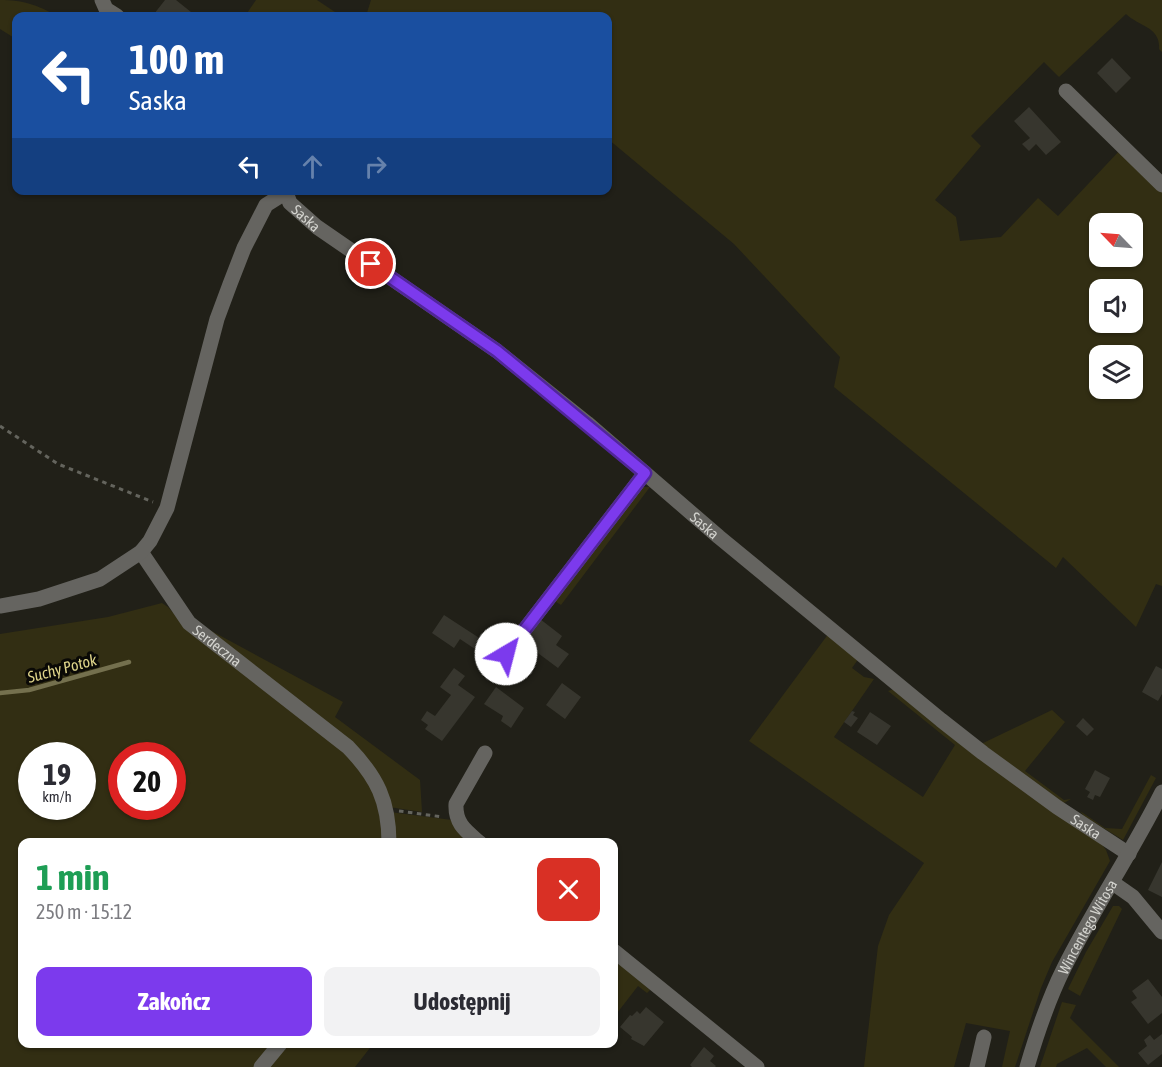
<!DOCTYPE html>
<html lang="pl">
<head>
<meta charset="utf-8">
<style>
  body { margin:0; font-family:"Asap Condensed",sans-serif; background:#f2f2f3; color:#2b2b33; height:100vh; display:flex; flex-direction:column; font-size:22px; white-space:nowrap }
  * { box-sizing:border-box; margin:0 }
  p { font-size:20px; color:#7c7c81 }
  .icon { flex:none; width:33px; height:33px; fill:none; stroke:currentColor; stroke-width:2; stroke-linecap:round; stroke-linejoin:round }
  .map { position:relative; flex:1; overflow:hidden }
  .panel { position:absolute; left:18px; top:838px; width:600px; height:210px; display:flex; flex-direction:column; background:#fff; border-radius:12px; box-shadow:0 2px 4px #0004 }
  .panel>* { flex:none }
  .guide { position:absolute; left:12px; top:12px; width:600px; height:183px; border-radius:12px; box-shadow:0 2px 4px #0004; background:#1a4fa0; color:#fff; overflow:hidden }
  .needle { width:39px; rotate:295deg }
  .controls { position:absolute; left:1089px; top:213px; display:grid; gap:12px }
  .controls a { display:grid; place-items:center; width:54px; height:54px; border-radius:12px; background:#fff; box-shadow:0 2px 4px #0004; font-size:30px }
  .speed { position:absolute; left:18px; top:742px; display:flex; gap:12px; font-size:30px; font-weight:700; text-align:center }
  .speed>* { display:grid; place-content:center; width:78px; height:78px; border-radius:50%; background:#fff; box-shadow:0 2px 4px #0004; line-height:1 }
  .speed small { font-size:15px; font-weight:400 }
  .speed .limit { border:9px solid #d22; background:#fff; color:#111 }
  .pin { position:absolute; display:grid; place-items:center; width:51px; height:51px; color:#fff; margin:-26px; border:3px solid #fff; border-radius:50%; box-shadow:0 2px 6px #0007 }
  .me { position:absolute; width:66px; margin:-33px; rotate:37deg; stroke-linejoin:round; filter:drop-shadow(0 0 4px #0008) }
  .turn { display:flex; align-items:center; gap:21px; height:126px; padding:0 18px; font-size:27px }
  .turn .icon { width:78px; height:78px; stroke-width:2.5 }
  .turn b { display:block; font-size:42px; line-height:51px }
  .lanes { display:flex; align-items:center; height:57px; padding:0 18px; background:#0003; justify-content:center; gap:30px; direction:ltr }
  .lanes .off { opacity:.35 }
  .round { display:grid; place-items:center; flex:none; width:63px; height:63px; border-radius:12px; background:#f2f2f3 }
  .overview { display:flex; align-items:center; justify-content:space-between; height:102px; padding:0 18px }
  h1 { font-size:36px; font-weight:700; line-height:45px; color:#1e9e55 }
  .primary-button { display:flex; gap:12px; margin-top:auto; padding:12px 18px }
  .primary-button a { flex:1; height:69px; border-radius:12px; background:#7c3aed; color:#fff; font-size:24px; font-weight:700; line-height:69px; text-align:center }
  .primary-button a+a { background:#f2f2f3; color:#2b2b33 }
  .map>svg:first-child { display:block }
</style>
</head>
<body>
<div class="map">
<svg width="1162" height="1067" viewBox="0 0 1162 1067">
  <rect width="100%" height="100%" fill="#212018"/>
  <path fill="#322e13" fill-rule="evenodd" d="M0,0C25,0 36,5 58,16H16V39L0,29Z
    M256,0H317L341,16H245Z
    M371,0H1162V52L1159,49C1161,27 1138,26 1126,14L1059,77L1044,62L971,136L981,146L935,200L956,217L960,241L1001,237L1038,198L1058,216L1121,149L1162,189V586L1156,584L1136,627L1063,557L1056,568L834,387L840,357L734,244L608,139V16H366ZM1100,224H1132V256H1100ZM1100,290H1132V322H1100ZM1100,356H1132V388H1100Z
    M644,487H650L561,605L553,600L639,489Z
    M162,603L168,607L186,627L346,751L375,789L386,843H22V1044H274L256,1067H0V634L108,617ZM32,756H82V807H32ZM122,756H172V807H122Z
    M193,621L343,702L335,717L420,780L422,812L389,807L367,763Z
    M829,633L859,658L852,668L864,677L874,679L834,737L923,797L955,745L888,691L894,689L1098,839L1106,850L1110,861L1052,962L1041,988L1015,1067H1002L1010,1031L966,1023L954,1067H864L878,946L889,915L924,863L749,741Z
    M1052,710L1065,722L1025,771L1064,800L1071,799L1064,803L979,745Z
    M1151,775L1156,778L1123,840L1084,816L1080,811L1105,828L1122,829Z
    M390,812L452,820L474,843H392Z
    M1113,906H1119L1122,909L1080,996L1068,989L1086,952Z
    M614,956L650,990L647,993L638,986L614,1017Z
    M1062,1002L1076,1005L1070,1018L1119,1067H1106L1087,1048L1057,1064L1056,1067H1040Z
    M284,1044H373L355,1067H267Z"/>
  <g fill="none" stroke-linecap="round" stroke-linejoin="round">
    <path stroke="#74704e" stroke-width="4.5" d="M0,693L29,690L129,662"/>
  </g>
  <path fill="#37362e" d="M165,0H176L191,12L187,16H158L154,14Z
    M1112,58L1131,78L1116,93L1097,73Z
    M1029,107L1061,142L1046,155L1036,144L1029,151L1022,144L1030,138L1014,121Z
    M444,615L487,643L481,653L460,639L454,648L432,633Z
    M540,619L562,636L556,645L569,654L558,668L523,642Z
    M1156,666L1162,669V694L1158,701L1142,692Z
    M454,668L465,676L458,685L475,697L442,741L425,729L428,725L421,720L427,711L435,716L451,695L440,687Z
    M562,683L581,697L565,719L546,705Z
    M496,687L524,708L511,728L501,721L503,716L484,704Z
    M852,711L855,712L853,715L858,718L851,727L844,722Z
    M870,712L891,726L877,745L857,732Z
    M1083,718L1094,729L1087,736L1076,726Z
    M1095,770L1110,778L1100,797L1095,795L1093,800L1087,797L1090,792L1085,789Z
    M1162,862V897L1148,890Z
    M1148,979L1162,997V1013L1148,1024L1131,1002L1137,998L1132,991Z
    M646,1007L664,1022L644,1046L631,1039L632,1037L620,1027L630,1015L632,1016L637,1011L640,1014Z
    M1162,1034V1054L1148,1065L1138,1053L1147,1046L1144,1040L1150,1035L1154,1040Z
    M704,1047L714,1056L710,1061L716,1066L715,1067H692L690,1065Z"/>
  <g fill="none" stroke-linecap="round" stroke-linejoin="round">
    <path stroke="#64645d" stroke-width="3" stroke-dasharray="4.5 4.5" stroke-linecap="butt" d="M0,426L58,464L153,502
      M399,811L443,817"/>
    <g stroke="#656460" stroke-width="15">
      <path d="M102,0L106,9L117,16"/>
      <path d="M1066,91L1162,185"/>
      <path id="s1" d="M285,190L290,203L317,227L497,351L587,423L719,537L941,720L983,753L1057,807L1129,854"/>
      <path id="s2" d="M141,552L189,623L348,747C377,777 389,801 389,843"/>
      <path d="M0,606L39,599L100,579L141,552L150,541L167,508L217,319L230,284L244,248L266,205L285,193"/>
      <path d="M506,654L645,473"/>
      <path d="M480,843C466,831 455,824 456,804L485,753"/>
      <path d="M1113,883L1133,897L1162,932"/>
      <path d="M614,951L757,1067"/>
      <path d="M261,1067L280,1044"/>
      <path d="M977,1067L984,1037"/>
      <path id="s3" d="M1027,1067C1037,1033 1048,1000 1064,968C1094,908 1132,852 1162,792"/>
    </g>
  </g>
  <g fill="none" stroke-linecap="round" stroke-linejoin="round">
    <g stroke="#51269a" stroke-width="15">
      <path id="route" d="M371,264L497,351L645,473L506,654"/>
    </g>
    <use href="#route" stroke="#7c3aed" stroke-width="10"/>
  </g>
  <g text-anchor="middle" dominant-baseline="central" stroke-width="6" stroke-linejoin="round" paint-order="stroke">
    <g font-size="15" fill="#d3d3ce" stroke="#0a0906">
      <text stroke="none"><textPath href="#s1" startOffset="36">Saska</textPath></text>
      <text stroke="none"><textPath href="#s1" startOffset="540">Saska</textPath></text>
      <text stroke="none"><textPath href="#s2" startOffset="122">Serdeczna</textPath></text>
      <text stroke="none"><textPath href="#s1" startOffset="1026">Saska</textPath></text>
      <text stroke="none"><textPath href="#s3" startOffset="153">Wincentego Witosa</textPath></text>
    </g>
    <g font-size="16" font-style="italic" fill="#ddd389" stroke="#0a0906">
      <text transform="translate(62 668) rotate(-15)">Suchy Potok</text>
    </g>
  </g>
</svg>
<div class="controls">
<a><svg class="needle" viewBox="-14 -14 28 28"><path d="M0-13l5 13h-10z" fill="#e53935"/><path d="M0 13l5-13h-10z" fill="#7c7c81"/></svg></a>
<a><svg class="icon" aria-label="sound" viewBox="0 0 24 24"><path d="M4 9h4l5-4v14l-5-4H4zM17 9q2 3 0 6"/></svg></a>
<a><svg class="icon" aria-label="layers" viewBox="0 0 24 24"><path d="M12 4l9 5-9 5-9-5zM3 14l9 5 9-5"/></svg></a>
</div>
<div class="speed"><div>19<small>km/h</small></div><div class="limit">20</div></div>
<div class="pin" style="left:371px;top:264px;background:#d93025"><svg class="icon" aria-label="arrive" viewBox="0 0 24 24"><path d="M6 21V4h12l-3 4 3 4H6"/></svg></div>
<svg class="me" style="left:506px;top:654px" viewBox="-20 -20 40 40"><circle r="19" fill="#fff"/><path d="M0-13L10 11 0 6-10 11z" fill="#7c3aed"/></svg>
<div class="guide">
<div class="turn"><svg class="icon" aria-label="left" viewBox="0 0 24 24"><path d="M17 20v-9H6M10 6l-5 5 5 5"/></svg><div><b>100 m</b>Saska</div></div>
<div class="lanes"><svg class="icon" aria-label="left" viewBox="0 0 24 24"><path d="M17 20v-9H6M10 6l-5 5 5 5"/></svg><svg class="icon off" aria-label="ahead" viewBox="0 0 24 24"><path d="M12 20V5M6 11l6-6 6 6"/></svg><svg class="icon off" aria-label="right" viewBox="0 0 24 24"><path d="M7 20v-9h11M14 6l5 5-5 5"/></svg></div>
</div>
<section class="panel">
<div class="overview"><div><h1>1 min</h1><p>250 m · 15:12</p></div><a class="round" style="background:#d93025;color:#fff"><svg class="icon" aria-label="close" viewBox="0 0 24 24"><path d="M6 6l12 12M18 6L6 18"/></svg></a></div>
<div class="primary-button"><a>Zakończ</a><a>Udostępnij</a></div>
</section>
</div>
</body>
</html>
